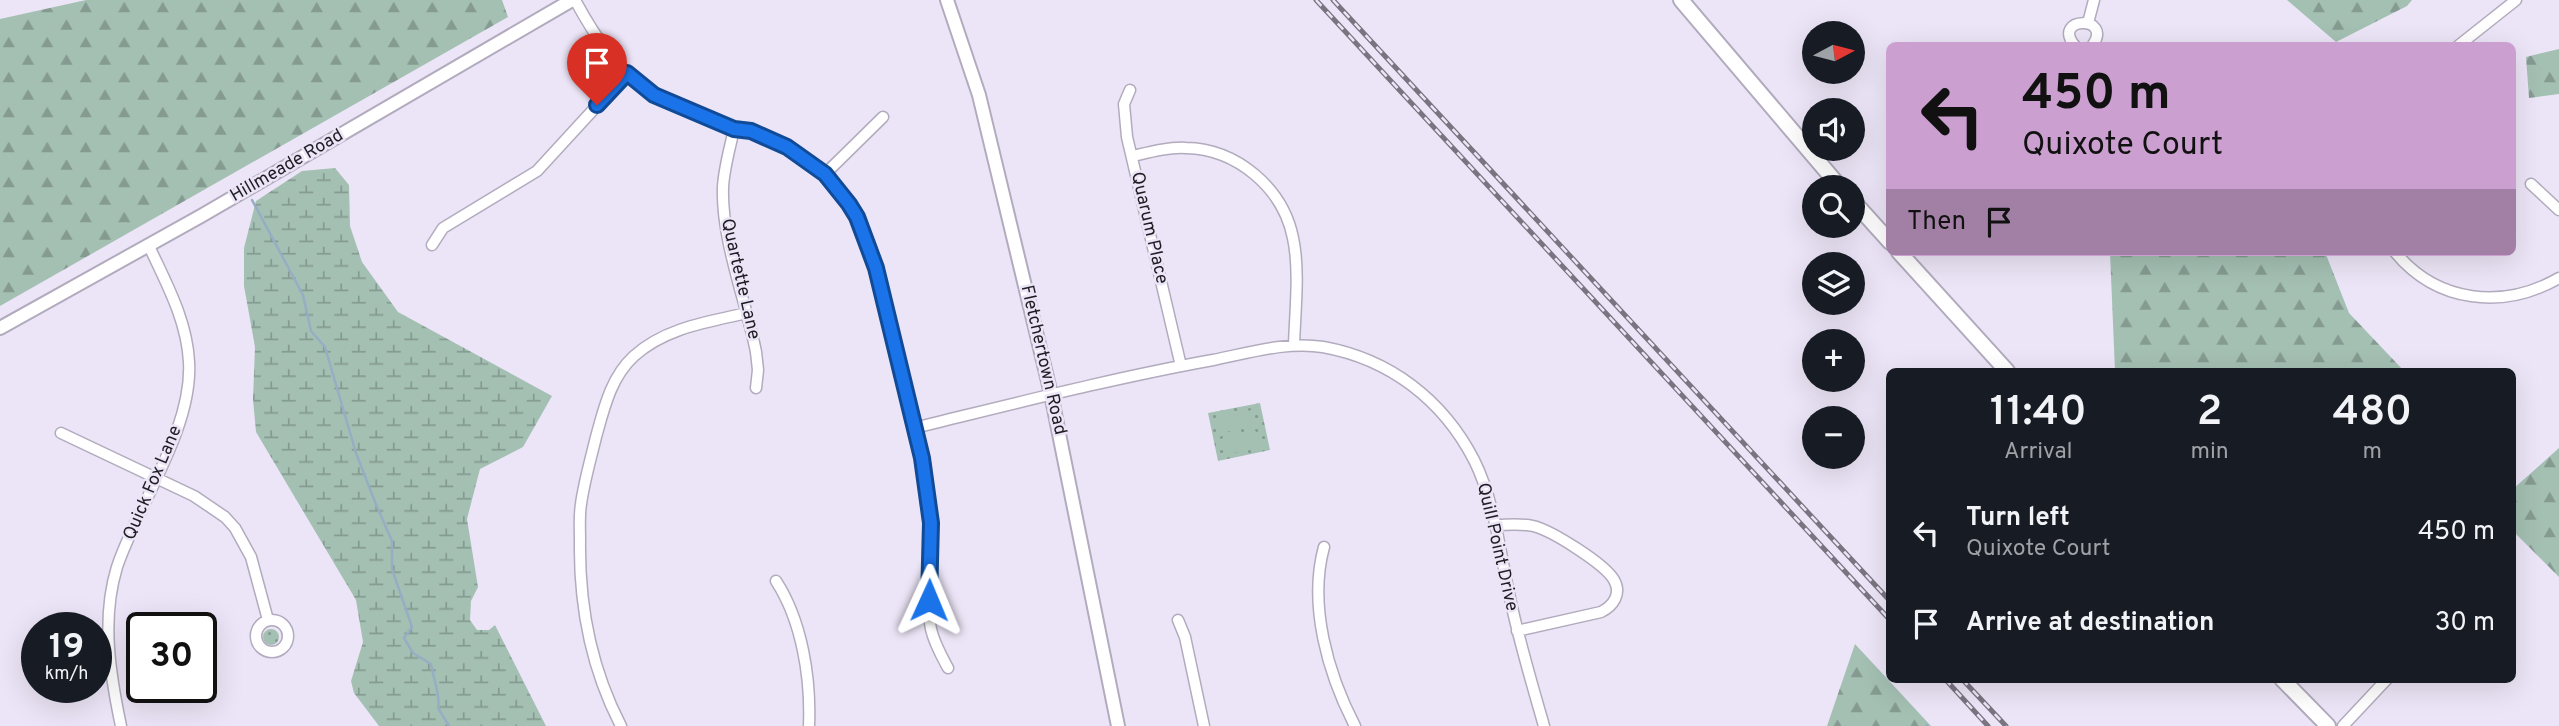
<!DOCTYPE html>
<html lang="en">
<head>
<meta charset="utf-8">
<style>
  body { margin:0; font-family:Overpass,sans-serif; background:#242831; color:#f1f3f6; height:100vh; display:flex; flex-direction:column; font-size:26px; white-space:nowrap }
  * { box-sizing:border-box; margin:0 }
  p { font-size:23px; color:#9ea1a6 }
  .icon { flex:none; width:38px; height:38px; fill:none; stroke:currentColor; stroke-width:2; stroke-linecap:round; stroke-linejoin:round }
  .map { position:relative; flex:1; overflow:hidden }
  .panel { position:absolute; left:1886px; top:368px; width:630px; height:315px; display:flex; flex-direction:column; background:#171b24; border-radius:10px; box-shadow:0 7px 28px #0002 }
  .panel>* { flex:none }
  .hud { position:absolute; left:1886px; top:42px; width:630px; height:214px; border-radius:10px; box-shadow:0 7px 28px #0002; background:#cba0d0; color:#111; overflow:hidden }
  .needle { width:46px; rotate:83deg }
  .buttons { position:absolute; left:1802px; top:21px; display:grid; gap:14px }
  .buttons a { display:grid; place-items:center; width:63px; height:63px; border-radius:50%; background:#171b24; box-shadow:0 7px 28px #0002; font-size:35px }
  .speed { position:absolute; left:21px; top:612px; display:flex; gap:14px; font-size:35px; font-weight:700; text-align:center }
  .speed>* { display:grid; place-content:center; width:91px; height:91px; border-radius:50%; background:#171b24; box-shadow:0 7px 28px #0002; line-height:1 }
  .speed small { font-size:18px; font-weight:400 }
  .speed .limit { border:4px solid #111; border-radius:10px; background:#fff; color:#111 }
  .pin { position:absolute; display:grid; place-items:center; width:60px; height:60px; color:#fff; margin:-72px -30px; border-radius:50% 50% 50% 0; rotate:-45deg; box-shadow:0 0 7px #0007 }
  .pin .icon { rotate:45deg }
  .me { position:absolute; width:77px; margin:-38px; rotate:1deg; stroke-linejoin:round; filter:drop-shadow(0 0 5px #0008) }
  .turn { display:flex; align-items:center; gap:24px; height:147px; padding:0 21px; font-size:32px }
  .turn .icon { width:91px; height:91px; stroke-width:2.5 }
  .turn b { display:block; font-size:49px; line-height:60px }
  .then { display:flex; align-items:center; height:66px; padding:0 21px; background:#0003; gap:14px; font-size:26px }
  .eta { display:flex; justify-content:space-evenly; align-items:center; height:119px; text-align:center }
  .eta b { font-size:42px; font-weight:600; line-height:49px }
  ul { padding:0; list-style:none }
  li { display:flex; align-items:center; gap:21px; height:91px; padding:0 21px }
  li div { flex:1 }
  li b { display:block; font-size:26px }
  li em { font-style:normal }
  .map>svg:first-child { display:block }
</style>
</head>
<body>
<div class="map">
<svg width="2559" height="726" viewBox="0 0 2559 726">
  <defs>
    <pattern id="green-dots" width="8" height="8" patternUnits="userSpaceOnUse" patternTransform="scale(1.75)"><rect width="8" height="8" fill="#a4c0b3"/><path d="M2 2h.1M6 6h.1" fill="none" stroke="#859b91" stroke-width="1.8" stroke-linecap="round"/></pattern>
    <pattern id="forest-firs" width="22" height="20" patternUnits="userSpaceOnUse" patternTransform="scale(1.75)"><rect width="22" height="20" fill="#a4c0b3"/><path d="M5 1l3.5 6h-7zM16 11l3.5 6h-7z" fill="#859b91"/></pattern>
    <pattern id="wetland-marsh" width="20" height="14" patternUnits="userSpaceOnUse" patternTransform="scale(1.75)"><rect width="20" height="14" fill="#a4c0b3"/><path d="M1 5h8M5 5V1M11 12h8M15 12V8" fill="none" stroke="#859b91"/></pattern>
  </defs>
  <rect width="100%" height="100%" fill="#ece5f7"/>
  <path fill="url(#green-dots)" d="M1260,403L1270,450L1218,461L1208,413Z
    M263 637a8 8 0 1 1 16 0a8 8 0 1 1-16 0Z"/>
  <path fill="url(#forest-firs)" d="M86,0H502L508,17L0,306V19Z
    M2287,0H2412L2407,6L2336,42Z
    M2559,49V94L2529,98L2526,57Z
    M2110,252H2325L2349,313L2404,371H2115Z
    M2559,448V577L2513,531V489Z
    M1855,644L1931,726H1827Z"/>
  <path fill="url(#wetland-marsh)" d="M335,168L349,185L350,226L362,262L398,312L552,396L523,447L480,469L467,519L478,587L471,601L470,620L477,630H489L495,625L546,726H379L354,693L351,681L363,642L356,600L256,432L253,399L255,347L244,286V248L256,201L302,171Z"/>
  <path fill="#a4c0b3" d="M1252,410L1255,426L1221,433L1217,417Z
    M1256,431L1260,447L1225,455L1222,438Z"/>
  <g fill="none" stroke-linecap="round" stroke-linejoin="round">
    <path stroke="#96aec4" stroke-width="2.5" d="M252,200L303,295L311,331L325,347L356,453L375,502L392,541V569L412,627L404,638L413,653L431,664C433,677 441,697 438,708L449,726
      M1926,726L1927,725"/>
    <g stroke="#b2abbd" stroke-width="13">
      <path id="minor" d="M575,0C594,35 617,71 652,93C671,105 713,123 735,129C740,130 745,130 750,131C790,140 829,172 851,205C882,256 888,321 901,378C912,426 927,473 931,523C933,558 924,594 931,629C934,643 941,655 948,668
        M2088,23L2094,0
        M2075,46C2050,16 2115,15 2092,46
        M2458,46L2516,0
        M1130,90L1124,104L1127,137L1181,366
        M734,129C730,148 724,168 723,187C721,239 746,301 756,352L758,370L756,388
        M1133,156C1150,152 1168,147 1186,148C1237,149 1283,188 1293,238C1300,271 1295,311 1294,345
        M825,174L883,117
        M2531,184L2559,210
        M432,245L443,228L537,171L627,73
        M2395,252C2437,303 2503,310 2559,278
        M914,428C1013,404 1113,378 1213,360C1249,353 1287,341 1323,347C1390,359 1443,400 1474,460C1495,502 1500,553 1510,598C1519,641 1532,684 1544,726
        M61,433L194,496L225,517L235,528L251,557L268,620
        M1494,525C1507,525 1520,523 1533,526C1551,530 1605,564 1614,580C1622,594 1613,606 1601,612L1517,631
        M1324,547C1308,605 1328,674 1355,726
        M776,581C802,621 811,678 809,726
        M1178,620L1185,637L1204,726
        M256 636a16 16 0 1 1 32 0a16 16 0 1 1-32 0Z
        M121,726C110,674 101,619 117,567C138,504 193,429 189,362C187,320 166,283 149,246
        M621,726C591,668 579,605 580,541C580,529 579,516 581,504C584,482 591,458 596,437C604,408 611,377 634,356C665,328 707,322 747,313
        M2343,726L2387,679"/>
    </g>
    <g stroke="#b2abbd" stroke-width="16">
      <path id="tertiary" d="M947,0L979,95L1051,394L1118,726
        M0,328L201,216L572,0"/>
    </g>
    <g stroke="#b2abbd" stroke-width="18">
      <path id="secondary" d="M1681,0L1840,187
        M1853,201L1890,242
        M1899,252L2007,371
        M2282,679L2328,726"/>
    </g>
    <use href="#minor" stroke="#fff" stroke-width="10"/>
    <use href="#tertiary" stroke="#fff" stroke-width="12"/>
    <use href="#secondary" stroke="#fff" stroke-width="14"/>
    <g stroke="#787480" stroke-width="5">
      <path id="rail" d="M1316,0L1890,620
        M1333,0L1890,601
        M1945,679L1988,726
        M1962,679L2006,726"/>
    </g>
    <use href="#rail" stroke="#ece5f7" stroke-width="2.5" stroke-dasharray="8" stroke-linecap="butt"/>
  </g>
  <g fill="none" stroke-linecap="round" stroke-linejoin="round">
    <g stroke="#114b97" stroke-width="18">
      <path id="route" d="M597,105L627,73L654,95L734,129L751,131L787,147L825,174L849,204L857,217L876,268L922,458L931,523L929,600"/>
    </g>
    <use href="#route" stroke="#1a73e8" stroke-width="12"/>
  </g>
  <g text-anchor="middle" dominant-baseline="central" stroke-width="5" stroke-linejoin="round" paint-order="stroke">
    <g font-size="18" fill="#1f1d23" stroke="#ece5f7">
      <text transform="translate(287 166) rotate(-30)">Hillmeade Road</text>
      <text transform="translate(1149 228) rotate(77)">Quarum Place</text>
      <text transform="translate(740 279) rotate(77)">Quartette Lane</text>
      <text transform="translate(1043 360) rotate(77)">Fletchertown Road</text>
      <text transform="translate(153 483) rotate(-67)">Quick Fox Lane</text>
      <text transform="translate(1497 547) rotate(77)">Quill Point Drive</text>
    </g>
  </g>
</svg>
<div class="buttons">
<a><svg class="needle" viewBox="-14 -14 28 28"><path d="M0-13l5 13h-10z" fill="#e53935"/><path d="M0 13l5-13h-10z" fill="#9ea1a6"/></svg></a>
<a><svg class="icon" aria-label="sound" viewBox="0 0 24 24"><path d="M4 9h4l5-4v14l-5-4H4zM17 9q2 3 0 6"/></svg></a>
<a><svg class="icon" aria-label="search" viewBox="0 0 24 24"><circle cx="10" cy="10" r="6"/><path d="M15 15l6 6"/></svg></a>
<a><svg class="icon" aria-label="layers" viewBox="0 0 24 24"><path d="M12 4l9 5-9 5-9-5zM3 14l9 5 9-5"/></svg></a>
<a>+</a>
<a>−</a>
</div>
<div class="speed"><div>19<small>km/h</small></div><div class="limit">30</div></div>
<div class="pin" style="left:597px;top:105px;background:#d93025"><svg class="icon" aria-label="arrive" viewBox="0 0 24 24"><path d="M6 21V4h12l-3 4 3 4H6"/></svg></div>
<svg class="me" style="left:929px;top:600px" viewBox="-20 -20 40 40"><path d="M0-17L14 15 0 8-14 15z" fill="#1a73e8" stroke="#fff" stroke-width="4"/></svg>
<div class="hud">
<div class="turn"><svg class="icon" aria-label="left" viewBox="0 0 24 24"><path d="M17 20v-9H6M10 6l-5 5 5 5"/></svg><div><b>450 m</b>Quixote Court</div></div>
<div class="then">Then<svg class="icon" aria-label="arrive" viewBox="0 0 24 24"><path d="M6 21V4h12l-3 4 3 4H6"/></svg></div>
</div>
<section class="panel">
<div class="eta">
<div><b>11:40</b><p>Arrival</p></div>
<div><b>2</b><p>min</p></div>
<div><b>480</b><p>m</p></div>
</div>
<ul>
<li><svg class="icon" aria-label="left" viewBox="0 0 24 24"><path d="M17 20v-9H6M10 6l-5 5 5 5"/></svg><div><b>Turn left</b><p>Quixote Court</p></div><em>450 m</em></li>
<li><svg class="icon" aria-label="arrive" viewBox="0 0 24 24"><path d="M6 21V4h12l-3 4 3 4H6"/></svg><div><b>Arrive at destination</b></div><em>30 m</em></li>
</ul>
</section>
</div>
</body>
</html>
